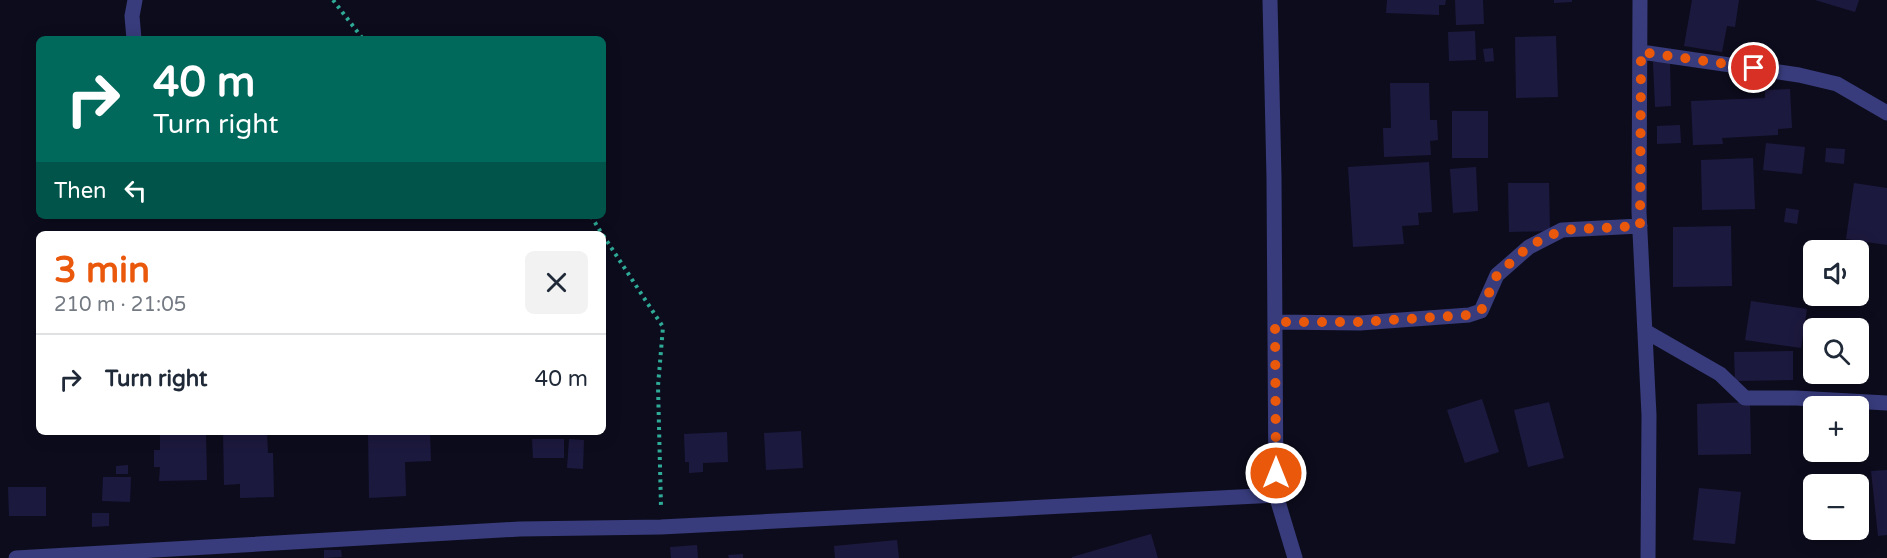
<!DOCTYPE html>
<html lang="en">
<head>
<meta charset="utf-8">
<style>
  body { margin:0; font-family:"Varela Round",sans-serif; background:#f2f2f3; color:#1f2937; height:100vh; display:flex; flex-direction:column; font-size:22px; white-space:nowrap }
  * { box-sizing:border-box; margin:0 }
  p { font-size:20px; color:#747a83 }
  .icon { flex:none; width:33px; height:33px; fill:none; stroke:currentColor; stroke-width:2; stroke-linecap:round; stroke-linejoin:round }
  .map { position:relative; flex:1; overflow:hidden }
  .sheet { position:absolute; left:36px; top:231px; width:570px; height:204px; display:flex; flex-direction:column; background:#fff; border-radius:9px; box-shadow:0 3px 15px #0003 }
  .sheet>* { flex:none }
  .hud { position:absolute; left:36px; top:36px; width:570px; height:183px; border-radius:9px; box-shadow:0 3px 15px #0003; background:#00695c; color:#fff; overflow:hidden }
  .tools { position:absolute; left:1803px; top:240px; display:grid; gap:12px }
  .tools a { display:grid; place-items:center; width:66px; height:66px; border-radius:9px; background:#fff; box-shadow:0 3px 15px #0003; font-size:30px }
  .pin { position:absolute; display:grid; place-items:center; width:51px; height:51px; color:#fff; margin:-26px; border:3px solid #fff; border-radius:50%; box-shadow:0 2px 6px #0007 }
  .me { position:absolute; width:66px; margin:-33px; rotate:0deg; stroke-linejoin:round; filter:drop-shadow(0 0 4px #0008) }
  .turn { display:flex; align-items:center; gap:21px; height:126px; padding:0 18px; font-size:27px }
  .turn .icon { width:78px; height:78px; stroke-width:2.5 }
  .turn b { display:block; font-size:42px; line-height:51px }
  .then { display:flex; align-items:center; height:57px; padding:0 18px; background:#0003; gap:12px; font-size:22px }
  .round { display:grid; place-items:center; flex:none; width:63px; height:63px; border-radius:9px; background:#f2f2f3 }
  .summary { display:flex; align-items:center; justify-content:space-between; height:102px; padding:0 18px }
  h1 { font-size:36px; font-weight:700; line-height:45px; color:#ea580c }
  ul { padding:0; list-style:none }
  li { display:flex; align-items:center; gap:18px; height:90px; padding:0 18px; border-top:2px solid #e0e1e3 }
  li div { flex:1 }
  li b { display:block; font-size:22px }
  li em { font-style:normal }
  .map>svg:first-child { display:block }
</style>
</head>
<body>
<div class="map">
<svg width="1887" height="558" viewBox="0 0 1887 558">
  <rect width="100%" height="100%" fill="#0d0c1d"/>
  <path fill="#1c193e" d="M1387,0H1446L1445,5H1439V15L1386,13Z
    M1455,0H1483L1484,24L1456,25Z
    M1554,0H1572V2L1554,3Z
    M1692,0H1739L1735,27L1727,26L1722,52L1684,46Z
    M1815,0H1859L1855,12Z
    M1475,31L1476,60L1449,61L1448,32Z
    M1556,36L1558,97L1516,98L1515,37Z
    M1493,48L1494,61L1485,62L1483,49Z
    M1653,62H1670L1671,106L1655,107Z
    M1390,83H1429L1430,120H1437L1438,140L1430,141L1431,155L1384,157L1383,128H1391Z
    M1790,89L1792,128L1778,129V135L1722,138L1723,144L1693,145L1691,101L1765,98V90Z
    M1452,111H1488V158H1452Z
    M1680,125L1681,143L1657,144V126Z
    M1766,143L1805,147L1802,174L1763,170Z
    M1826,148L1845,149L1844,164L1825,162Z
    M1753,158L1755,209L1702,210L1701,160Z
    M1429,162L1432,212L1418,213L1419,225L1402,226L1404,244L1353,247L1348,167Z
    M1476,167L1478,211L1453,213L1450,169Z
    M1508,183H1549L1550,231L1509,232Z
    M1854,183L1887,188V245L1846,239Z
    M1786,208L1799,210L1797,224L1784,222Z
    M1731,226L1732,286L1673,287V227Z
    M1751,301L1807,309L1801,348L1745,340Z
    M1793,351V380L1735,381L1734,352Z
    M1482,399L1499,452L1465,463L1447,410Z
    M1549,402L1564,458L1528,467L1514,410Z
    M1750,402L1751,454L1698,455L1697,404Z
    M801,431L803,468L766,470L764,433Z
    M160,432H206L207,480L159,481L160,467H154V450H160Z
    M223,432H267L268,453H273L274,497L240,498V484L224,485Z
    M368,432H430L431,461L405,462L406,496L369,498Z
    M542,432H586V435L542,434Z
    M727,432L728,462L703,463V472L689,473V462H685L684,434Z
    M532,439H564V458H533Z
    M569,439L584,440L583,469L567,468Z
    M128,465V474H116V466Z
    M1887,470V535L1878,536L1871,471Z
    M103,477H131L130,502L102,501Z
    M8,487H46V516H9Z
    M1699,488L1741,492L1735,544L1693,540Z
    M92,513H109V526L92,527Z
    M1151,534L1158,558H1072V557Z
    M897,540L899,558H835L834,546Z
    M697,545L698,558H671L670,547Z
    M324,550H341L342,557L324,558Z
    M743,554V558H729L728,555Z"/>
  <g fill="none" stroke-linecap="round" stroke-linejoin="round">
    <path stroke="#2fac98" stroke-width="4" stroke-dasharray="3 4.5" stroke-linecap="butt" d="M333,0L363,39
      M591,216L602,234
      M603,235L663,327L658,386L661,507"/>
    <path stroke="#383c7c" stroke-width="15" d="M1270,0L1274,178L1276,495L1295,558
      M1640,0L1639,212L1649,415L1648,558
      M134,39L132,16L135,0
      M1641,52L1799,75L1837,84L1887,113
      M1275,322L1360,323L1469,315L1481,311L1497,275L1529,247L1562,230L1640,226
      M1645,331L1720,374L1745,398H1796L1887,403
      M16,558L520,529L661,527L1276,495"/>
  </g>
  <g fill="none" stroke-linecap="round" stroke-linejoin="round">
    <path stroke="#ea580c" stroke-width="10" stroke-dasharray="0 18" d="M1276,473L1275,322H1360L1469,315L1481,311L1497,275L1529,246L1562,230L1640,226L1641,52L1754,68"/>
  </g>
</svg>
<div class="tools">
<a><svg class="icon" aria-label="sound" viewBox="0 0 24 24"><path d="M4 9h4l5-4v14l-5-4H4zM17 9q2 3 0 6"/></svg></a>
<a><svg class="icon" aria-label="search" viewBox="0 0 24 24"><circle cx="10" cy="10" r="6"/><path d="M15 15l6 6"/></svg></a>
<a>+</a>
<a>−</a>
</div>
<div class="pin" style="left:1754px;top:68px;background:#d93025"><svg class="icon" aria-label="arrive" viewBox="0 0 24 24"><path d="M6 21V4h12l-3 4 3 4H6"/></svg></div>
<svg class="me" style="left:1276px;top:473px" viewBox="-20 -20 40 40"><circle r="17" fill="#ea580c" stroke="#fff" stroke-width="3"/><path d="M0-11L8 9 0 5-8 9z" fill="#fff"/></svg>
<div class="hud">
<div class="turn"><svg class="icon" aria-label="right" viewBox="0 0 24 24"><path d="M7 20v-9h11M14 6l5 5-5 5"/></svg><div><b>40 m</b>Turn right</div></div>
<div class="then">Then<svg class="icon" aria-label="left" viewBox="0 0 24 24"><path d="M17 20v-9H6M10 6l-5 5 5 5"/></svg></div>
</div>
<section class="sheet">
<div class="summary"><div><h1>3 min</h1><p>210 m · 21:05</p></div><a class="round"><svg class="icon" aria-label="close" viewBox="0 0 24 24"><path d="M6 6l12 12M18 6L6 18"/></svg></a></div>
<ul>
<li><svg class="icon" aria-label="right" viewBox="0 0 24 24"><path d="M7 20v-9h11M14 6l5 5-5 5"/></svg><div><b>Turn right</b></div><em>40 m</em></li>
</ul>
</section>
</div>
</body>
</html>
